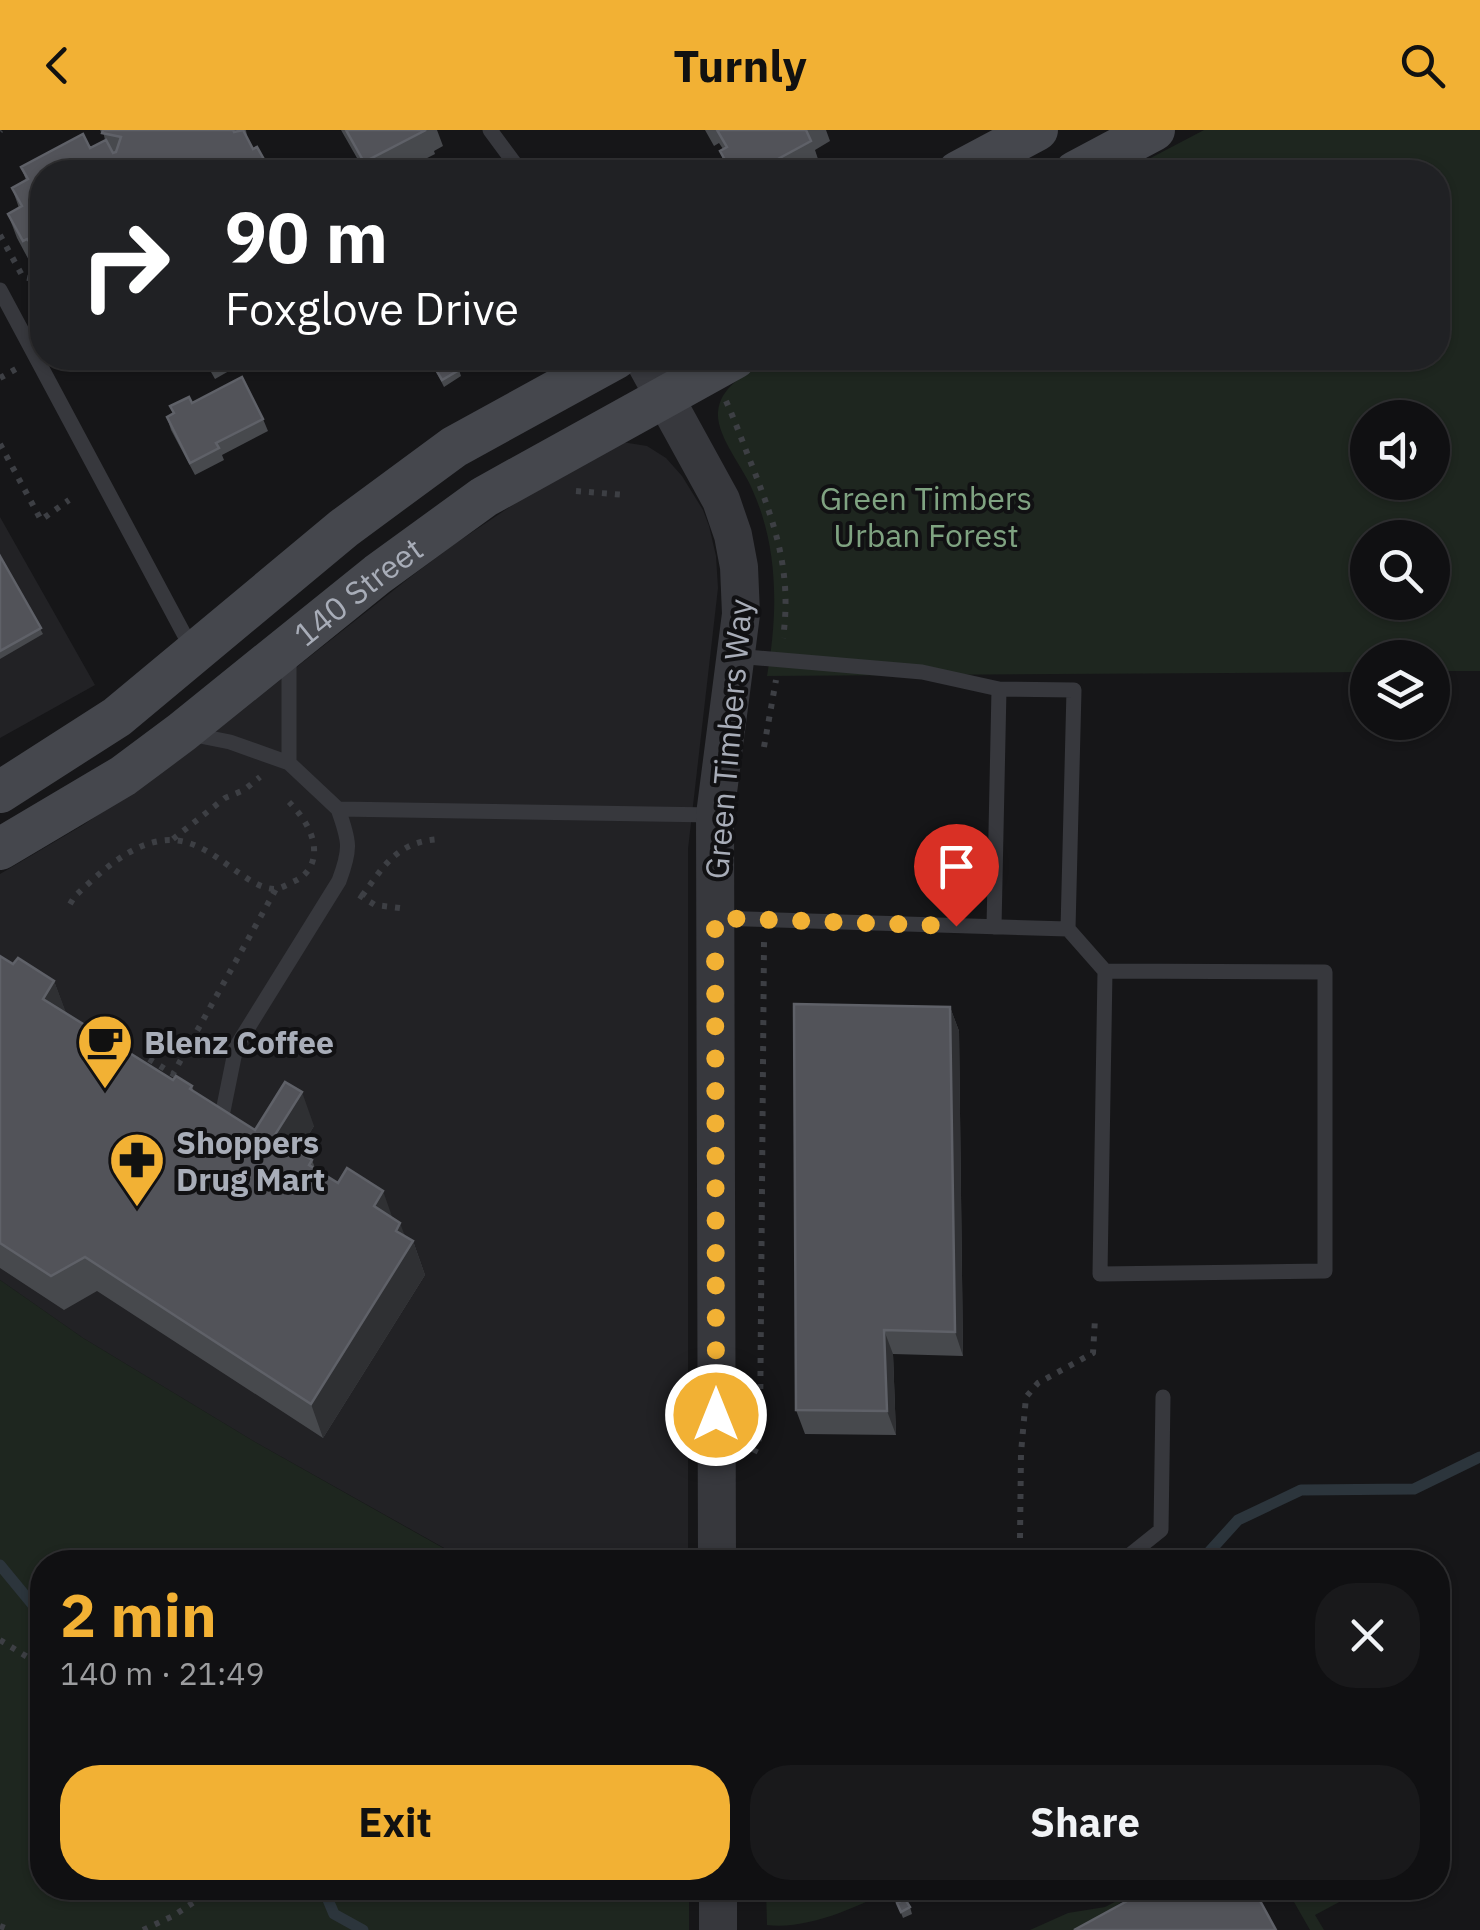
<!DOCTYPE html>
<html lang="en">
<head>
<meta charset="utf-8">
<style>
  body { margin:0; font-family:"IBM Plex Sans",sans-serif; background:#19191b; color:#f1f3f6; height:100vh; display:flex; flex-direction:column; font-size:38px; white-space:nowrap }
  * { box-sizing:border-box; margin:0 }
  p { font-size:32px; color:#9c9d9f }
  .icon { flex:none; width:55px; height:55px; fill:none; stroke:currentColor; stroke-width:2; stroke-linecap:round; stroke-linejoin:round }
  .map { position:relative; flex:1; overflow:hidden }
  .sheet { position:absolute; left:30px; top:1420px; width:1420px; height:350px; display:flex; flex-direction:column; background:#101012; border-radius:40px; box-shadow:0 2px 8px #0004,0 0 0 2px #303032 }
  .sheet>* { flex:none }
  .top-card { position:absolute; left:30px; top:30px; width:1420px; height:210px; border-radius:40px; box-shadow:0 2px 8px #0004,0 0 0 2px #303032; background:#202124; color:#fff; overflow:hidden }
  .fabs { position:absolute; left:1350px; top:270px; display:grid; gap:20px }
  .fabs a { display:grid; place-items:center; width:100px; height:100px; border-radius:50%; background:#101012; box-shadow:0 2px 8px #0004,0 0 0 2px #303032; font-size:50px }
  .pin { position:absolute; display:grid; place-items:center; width:85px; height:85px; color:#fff; margin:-102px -42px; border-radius:50% 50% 50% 0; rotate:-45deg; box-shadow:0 0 10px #0007 }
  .pin .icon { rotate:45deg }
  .me { position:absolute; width:110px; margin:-55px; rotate:0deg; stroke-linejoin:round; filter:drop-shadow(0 0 8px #0008) }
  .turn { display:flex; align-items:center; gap:35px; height:210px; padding:0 30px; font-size:45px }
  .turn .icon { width:130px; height:130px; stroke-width:2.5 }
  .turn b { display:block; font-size:70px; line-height:85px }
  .round { display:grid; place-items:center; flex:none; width:105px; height:105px; border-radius:40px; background:#19191b }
  .overview { display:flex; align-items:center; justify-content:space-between; height:170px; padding:0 30px }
  h1 { font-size:60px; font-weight:700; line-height:75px; color:#f2b134 }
  .cta { display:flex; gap:20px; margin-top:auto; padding:20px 30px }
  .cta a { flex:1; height:115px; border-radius:40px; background:#f2b134; color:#111; font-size:40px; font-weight:700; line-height:115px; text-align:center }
  .cta a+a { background:#19191b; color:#f1f3f6 }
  header { display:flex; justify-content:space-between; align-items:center; height:130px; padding:0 30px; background:#f2b134; color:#111; font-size:45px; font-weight:700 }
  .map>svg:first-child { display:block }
</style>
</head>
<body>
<header><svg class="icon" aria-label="back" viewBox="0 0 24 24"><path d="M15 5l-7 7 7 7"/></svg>Turnly<svg class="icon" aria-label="search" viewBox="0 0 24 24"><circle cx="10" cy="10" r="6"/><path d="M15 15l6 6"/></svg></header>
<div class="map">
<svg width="1480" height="1800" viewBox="0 0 1480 1800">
  <rect width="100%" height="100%" fill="#161618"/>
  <path fill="#222225" d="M622,312L647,316L666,328L682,346L703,380L709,396L716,426L718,458L688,719V1432H469L255,1312L83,1208L0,1150V744L83,695L178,631L409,448L456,413L544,354Z
    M0,387L95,555L0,608Z"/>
  <path fill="#1e261f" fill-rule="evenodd" d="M1204,0H1480V541H1433L1432,528H1368L1367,542L767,546C778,484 779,418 752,359C743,337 716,306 718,282C721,252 754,240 777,228H1438V42H1124ZM1368,288H1432V352H1368ZM1368,408H1432V472H1368Z
    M0,1150L83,1208L255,1312L468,1432H42V1758H689V1800H0Z
    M766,1758H895C859,1776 809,1800 767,1795Z
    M1286,1758H1312V1767L1343,1770L1315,1785L1324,1800H1310Z
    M1140,1759L1091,1793L1094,1800H1030L1068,1783L1105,1777Z"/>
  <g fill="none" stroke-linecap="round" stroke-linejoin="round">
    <path stroke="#2c353c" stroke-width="11" d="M1200,1432L1238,1390L1301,1360L1414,1359L1480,1327
      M0,1435L42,1486
      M323,1758L334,1784L363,1800"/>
    <path stroke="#3d3f44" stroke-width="6" stroke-dasharray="5 8" stroke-linecap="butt" d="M0,1L1,0
      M909,42L921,36
      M0,105L23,147L38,150L42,158
      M0,248L16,239
      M726,271C736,293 744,316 753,338C776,397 792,444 783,508
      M0,314L41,390L69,370
      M576,361L625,365
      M764,617L776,550
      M173,709L225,668L244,660L260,647
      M359,765L375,775L400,778
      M362,766C385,734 398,711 441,709
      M70,774L75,766C101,742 134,709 173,710C214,712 246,760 276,759C282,758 292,752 297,750C309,743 315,732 314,718C313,701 301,684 289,672
      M149,929L173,944L276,759
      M754,1323L758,1315L760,1302L764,812
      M1020,1408L1021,1323L1026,1267L1038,1253L1093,1223L1095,1189
      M0,1510L29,1528L42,1543
      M0,1796L10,1800
      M143,1800L173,1786L215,1758"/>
    <path stroke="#37383d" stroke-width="15" d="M490,0L521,42
      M0,160L192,519
      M289,522V633
      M736,526L922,542L999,559L1074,560L1068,799L1105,841L1100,1144L1325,1141V842L1105,841
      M190,604L230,612L289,633L338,679L714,685
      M715,788L1068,799
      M994,797L999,559
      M220,996L236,917L339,751C351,719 350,712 338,679
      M967,1432L979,1427L1080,1432
      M1121,1432L1161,1400L1163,1267"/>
    <path stroke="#37383d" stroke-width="38" d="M643,228L721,370L733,405L739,437L741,484L715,685L717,1432
      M718,1758V1800"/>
    <g stroke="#45474d" stroke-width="42">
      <path d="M958,42L1037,0"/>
      <path d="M1075,42L1154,0"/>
      <path d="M0,662L117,587L344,398L454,317L616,228"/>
      <path id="s1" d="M0,719L123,646L182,602L378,444L484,367L735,228"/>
    </g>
  </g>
  <path fill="#47494d" d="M100,0H246L247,7L253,19L266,33L270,42H42V142L36,134L32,136L17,108L8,84L19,78L12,58L26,50L21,37L90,18L105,10L103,1L101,2Z
    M341,0H437L443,16L434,21L435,24L400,42H365Z
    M705,0H826L830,11L815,20L820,35L806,42H728L720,21L723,19L719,13L714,16Z
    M203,228H249L250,229L215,249Z
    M432,233L459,240L461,246L444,257Z
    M192,273L263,289L268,301L222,325L224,330L195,345L171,300L167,287L173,284L170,276Z
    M0,426L43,504L0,529Z
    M0,826L13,834L54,851L66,884L173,950L192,956L194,962L255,1000L314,996L298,1022L312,1030L315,1038L393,1088L406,1107L413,1111L425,1145L323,1308L97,1161L64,1180L0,1138Z
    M950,877L959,901L963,1226L893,1224L896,1305L805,1304L796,1280Z
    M897,1773L910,1777L912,1784L903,1788Z"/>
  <path fill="#2f3033" d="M54,851L67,885L43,869Z
    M950,877L959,901L963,1226L955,1202Z
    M302,962L314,996L284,1045L271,1011Z
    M383,1061L395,1095L374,1076Z
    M400,1093L409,1117L413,1111L425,1145L323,1308L311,1274Z
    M884,1200L893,1224L896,1305L887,1281Z"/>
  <path fill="#525359" stroke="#5f6168" stroke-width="2.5" d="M103,0H233L234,2L243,0L253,19L257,17L266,33L254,39L256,42H42V134L31,113L27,109L23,111L8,84L22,76L12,58L28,49L21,37L83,4L90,18L106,10L113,23L116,22L121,7L102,3Z
    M346,0H426L364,32Z
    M717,0H806L811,11L754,42H740L736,36L730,39L720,21L727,17Z
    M205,228H225L210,236Z
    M441,228H452L459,240L442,250L432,233Z
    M242,247L263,289L216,313L219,318L190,333L167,287L174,283L170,276L189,267L192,273Z
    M0,426L41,498L0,521Z
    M0,826L13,834L18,828L54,851L43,869L173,950L176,946L192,956L190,959L255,1000L285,952L302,962L271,1011L292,1024L295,1020L312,1030L309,1035L338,1053L347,1038L383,1061L374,1076L400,1093L396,1101L413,1111L311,1274L85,1127L51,1146L0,1113Z
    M794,874L950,877L955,1202L884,1200L887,1281L796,1280Z
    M1151,1758H1253L1276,1800H1074Z
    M905,1769L910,1777L901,1782L897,1773Z"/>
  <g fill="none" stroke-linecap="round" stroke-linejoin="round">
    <path stroke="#f2b134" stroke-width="18" stroke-dasharray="0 32.4" d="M716,1285L715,788L956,796"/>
  </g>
  <defs>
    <g id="cafe-pin" transform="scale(2.875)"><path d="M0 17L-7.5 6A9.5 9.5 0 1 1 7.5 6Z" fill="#f2b134" stroke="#111113"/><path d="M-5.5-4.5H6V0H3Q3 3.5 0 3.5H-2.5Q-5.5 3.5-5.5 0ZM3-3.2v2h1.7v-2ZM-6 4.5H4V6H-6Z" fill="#111"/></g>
    <g id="pharmacy-pin" transform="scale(2.875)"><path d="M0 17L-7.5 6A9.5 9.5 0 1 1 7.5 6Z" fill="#f2b134" stroke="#111113"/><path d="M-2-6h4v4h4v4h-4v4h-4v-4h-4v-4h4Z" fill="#111"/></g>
  </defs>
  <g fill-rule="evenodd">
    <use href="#cafe-pin" x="105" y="912"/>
    <use href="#pharmacy-pin" x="137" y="1030"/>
  </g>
  <g text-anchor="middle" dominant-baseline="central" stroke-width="8" stroke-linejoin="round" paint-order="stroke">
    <g font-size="32" fill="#7fa381" stroke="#111113">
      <text x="926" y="368">Green Timbers<tspan x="926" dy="37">Urban Forest</tspan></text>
    </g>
    <g font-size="32" fill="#a8adb8" stroke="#111113">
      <text stroke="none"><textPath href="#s1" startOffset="442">140 Street</textPath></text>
      <text transform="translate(728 609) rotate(-85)">Green Timbers Way</text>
    </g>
    <g font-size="32" font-weight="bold" fill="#a8adb8" stroke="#111113" text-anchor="start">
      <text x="144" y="912">Blenz Coffee</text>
      <text x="176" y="1012">Shoppers<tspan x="176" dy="37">Drug Mart</tspan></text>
    </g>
  </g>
</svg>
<div class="fabs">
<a><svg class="icon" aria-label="sound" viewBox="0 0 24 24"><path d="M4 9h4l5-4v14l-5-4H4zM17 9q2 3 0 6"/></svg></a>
<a><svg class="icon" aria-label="search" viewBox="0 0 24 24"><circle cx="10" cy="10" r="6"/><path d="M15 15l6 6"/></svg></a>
<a><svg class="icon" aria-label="layers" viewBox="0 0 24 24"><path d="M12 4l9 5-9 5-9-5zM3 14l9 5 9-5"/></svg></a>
</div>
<div class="pin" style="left:956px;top:796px;background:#d93025"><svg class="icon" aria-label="arrive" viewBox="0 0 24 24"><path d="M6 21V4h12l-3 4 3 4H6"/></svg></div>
<svg class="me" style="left:716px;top:1285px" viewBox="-20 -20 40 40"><circle r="17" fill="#f2b134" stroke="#fff" stroke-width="3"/><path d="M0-11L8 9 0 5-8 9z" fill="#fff"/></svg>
<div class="top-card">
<div class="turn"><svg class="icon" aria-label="right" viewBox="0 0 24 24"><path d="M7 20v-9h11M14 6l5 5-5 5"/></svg><div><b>90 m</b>Foxglove Drive</div></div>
</div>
<section class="sheet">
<div class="overview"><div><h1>2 min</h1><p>140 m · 21:49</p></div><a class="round"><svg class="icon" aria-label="close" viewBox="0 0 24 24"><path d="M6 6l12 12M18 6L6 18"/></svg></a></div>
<div class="cta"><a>Exit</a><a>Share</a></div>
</section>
</div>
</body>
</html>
